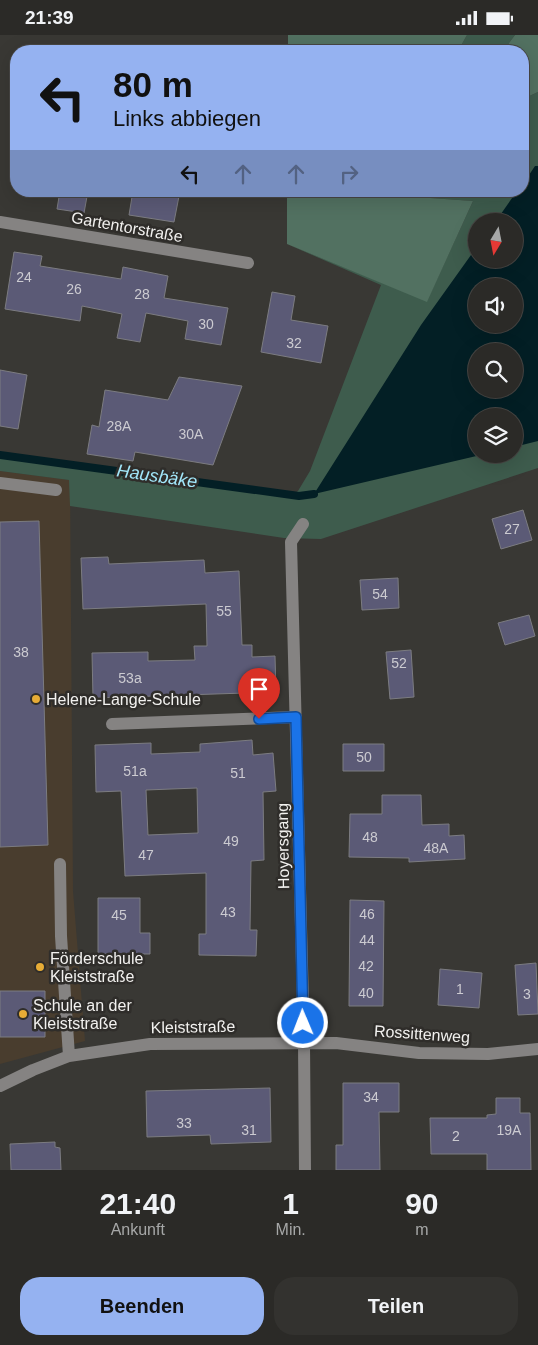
<!DOCTYPE html>
<html lang="de">
<head>
<meta charset="utf-8">
<style>
  body { margin:0; font-family:Arial,sans-serif; background:#33322f; color:#f1f3f6; height:100vh; display:flex; flex-direction:column; font-size:19px; white-space:nowrap }
  * { box-sizing:border-box; margin:0 }
  p { font-size:16px; color:#a6a7a7 }
  .icon { flex:none; width:28px; height:28px; fill:none; stroke:currentColor; stroke-width:2; stroke-linecap:round; stroke-linejoin:round }
  .map { position:relative; height:1135px; overflow:hidden }
  .side { display:flex; flex-direction:column; background:#2b2a27; flex:1 }
  .side>* { flex:none }
  .top-card { position:absolute; left:10px; top:10px; width:519px; height:152px; border-radius:20px; box-shadow:0 5px 20px #0002,0 0 0 1px #474644; background:#95b2f1; color:#111; overflow:hidden }
  .needle { width:32px; rotate:190deg }
  .tools { position:absolute; left:468px; top:178px; display:grid; gap:10px }
  .tools a { display:grid; place-items:center; width:55px; height:55px; border-radius:50%; background:#2b2a27; box-shadow:0 5px 20px #0002,0 0 0 1px #474644; font-size:25px }
  .pin { position:absolute; display:grid; place-items:center; width:42px; height:42px; color:#fff; margin:-51px -21px; border-radius:50% 50% 50% 0; rotate:-45deg; box-shadow:0 0 5px #0007 }
  .pin .icon { rotate:45deg }
  .me { position:absolute; width:55px; margin:-28px; rotate:359deg; stroke-linejoin:round; filter:drop-shadow(0 0 4px #0008) }
  .turn { display:flex; align-items:center; gap:18px; height:105px; padding:0 20px; font-size:22px }
  .turn .icon { width:65px; height:65px; stroke-width:2.5 }
  .turn b { display:block; font-size:35px; line-height:42px }
  .lanes { display:flex; align-items:center; height:48px; padding:0 20px; background:#0003; justify-content:center; gap:25px; direction:ltr }
  .lanes .off { opacity:.35 }
  .eta { display:flex; justify-content:space-evenly; align-items:center; height:85px; text-align:center }
  .eta b { font-size:30px; font-weight:700; line-height:35px }
  .action { display:flex; gap:10px; margin-top:auto; padding:10px 20px }
  .action a { flex:1; height:58px; border-radius:20px; background:#95b2f1; color:#111; font-size:20px; font-weight:700; line-height:58px; text-align:center }
  .action a+a { background:#33322f; color:#f1f3f6 }
  .status { display:flex; justify-content:space-between; align-items:center; height:35px; padding:0 25px; background:#2b2a27; direction:ltr }
  .status svg { height:14px; fill:currentColor }
  .map>svg:first-child { display:block }
</style>
</head>
<body>
<div class="status"><b>21:39</b><svg viewBox="0 0 49 12"><path d="M0 12V9h3v3zM5 12V6h3v6zM10 12V3h3v9zM15 12V0h3v12zM26 1h20v11H26zM47 4h2v5h-2z"/></svg></div>
<div class="map">
<svg width="538" height="1135" viewBox="0 0 538 1135">
  <rect width="100%" height="100%" fill="#393834"/>
  <path fill="#493d2e" d="M0,436L70,445L73,856L85,1006L0,1029Z"/>
  <path fill="#3e5c4d" fill-rule="evenodd" d="M467,0H515L503,16H458Z
    M538,57V433L321,504L284,503L70,471L69,445L0,436V421L288,462L298,456L310,436L381,250L287,209L427,266L473,166L373,159L375,156H522L523,64ZM476,186H514V224H476ZM476,251H514V289H476ZM476,316H514V354H476ZM476,381H514V419H476Z"/>
  <path fill="#527161" d="M288,0H467L458,16H288Z
    M515,0H538V57L523,64L522,16H503Z
    M287,156H375L374,159L473,166L427,267L287,209Z"/>
  <path fill="#031f25" fill-rule="evenodd" d="M535,131H538V406L514,412V381H476V419H485L314,459L421,290L476,213V224H514V186H496L517,156H522L523,149ZM476,251H514V289H476ZM476,316H514V354H476Z"/>
  <g fill="none" stroke-linecap="round" stroke-linejoin="round">
    <path stroke="#031f25" stroke-width="8" d="M0,420L299,461L314,459"/>
  </g>
  <path fill="#5b5a76" stroke="#7c7c81" fill-rule="evenodd" d="M60,156H88L84,178L57,174Z
    M133,156H180L174,187L129,180Z
    M14,217L42,221L40,231L121,244L123,232L168,241L164,263L228,273L221,310L185,304L188,286L146,278L140,307L117,303L122,279L82,271L80,286L5,274Z
    M272,257L295,261L291,285L328,291L321,328L261,317Z
    M0,335L27,340L18,394L0,391Z
    M179,342L242,351L213,430L135,417L133,426L87,419L92,390L99,392L105,355L168,365Z
    M523,475L532,505L501,514L492,484Z
    M39,486L48,810L0,812V487Z
    M108,522L109,529L204,525L205,538L239,536L242,610H252V622L275,621L276,657L93,663L92,618L148,617V626L195,625L194,611H207L206,569L83,574L81,523Z
    M398,543L399,573L362,575L360,545Z
    M529,580L535,601L505,610L498,588Z
    M411,615L414,662L390,664L386,617Z
    M252,705L253,720L273,718L276,756L263,757L264,825L251,826L250,895H257L256,921L199,920V899H206V838L125,841L121,756L96,757L95,710L151,708V719L200,717V709ZM197,753L198,798L148,800L146,755Z
    M343,709H384V736H343Z
    M382,760H421L422,790L449,789V801L464,800L465,824L409,827V823L349,822L350,779H382Z
    M98,863H140V898H150V919H98Z
    M350,865L384,866L383,971H349Z
    M536,928L538,979L518,980L515,930Z
    M440,934L482,938L479,973L438,970Z
    M0,956H45V1002H0Z
    M343,1048H399V1077H379L380,1135H336V1110H343Z
    M270,1053L271,1107L211,1109L210,1100L147,1102L146,1056Z
    M496,1063H520V1078H530L531,1135H487V1119H431L430,1083H487V1080L496,1079Z
    M55,1107V1112L60,1113L61,1135H11L10,1109Z"/>
  <g fill="none" stroke-linecap="round" stroke-linejoin="round">
    <path stroke="#858382" stroke-width="12" d="M0,187L248,228
      M0,448L56,455
      M303,489L291,507L304,1007L305,1135
      M112,689L296,682
      M60,829L61,901L69,1021
      M0,1051L33,1035L69,1021L150,1009L336,1008L419,1018L488,1019L538,1014"/>
  </g>
  <g fill="none" stroke-linecap="round" stroke-linejoin="round">
    <g stroke="#114b97" stroke-width="12">
      <path id="route" d="M259,684L296,682L303,988"/>
    </g>
    <use href="#route" stroke="#1a73e8" stroke-width="9"/>
  </g>
  <g fill="#e7ac36" stroke="#2f2d2a" stroke-width="2">
    <circle cx="36" cy="664" r="5"/>
    <circle cx="40" cy="932" r="5"/>
    <circle cx="23" cy="979" r="5"/>
  </g>
  <g text-anchor="middle" dominant-baseline="central" stroke-width="5" stroke-linejoin="round" paint-order="stroke">
    <g font-size="14" fill="#cccbd1">
      <text x="24" y="242">24</text>
      <text x="74" y="254">26</text>
      <text x="142" y="259">28</text>
      <text x="206" y="289">30</text>
      <text x="294" y="308">32</text>
      <text x="119" y="391">28A</text>
      <text x="191" y="399">30A</text>
      <text x="512" y="494">27</text>
      <text x="380" y="559">54</text>
      <text x="224" y="576">55</text>
      <text x="21" y="617">38</text>
      <text x="399" y="628">52</text>
      <text x="130" y="643">53a</text>
      <text x="364" y="722">50</text>
      <text x="135" y="736">51a</text>
      <text x="238" y="738">51</text>
      <text x="370" y="802">48</text>
      <text x="231" y="806">49</text>
      <text x="436" y="813">48A</text>
      <text x="146" y="820">47</text>
      <text x="228" y="877">43</text>
      <text x="367" y="879">46</text>
      <text x="119" y="880">45</text>
      <text x="367" y="905">44</text>
      <text x="366" y="931">42</text>
      <text x="460" y="954">1</text>
      <text x="366" y="958">40</text>
      <text x="527" y="959">3</text>
      <text x="371" y="1062">34</text>
      <text x="184" y="1088">33</text>
      <text x="249" y="1095">31</text>
      <text x="509" y="1095">19A</text>
      <text x="456" y="1101">2</text>
    </g>
    <g font-size="16" fill="#f2f1ef" stroke="#2f2d2a">
      <text transform="translate(127 192) rotate(10)">Gartentorstraße</text>
      <text transform="translate(283 811) rotate(-91)">Hoyersgang</text>
      <text transform="translate(193 992) rotate(-1)">Kleiststraße</text>
      <text transform="translate(422 999) rotate(4)">Rossittenweg</text>
    </g>
    <g font-size="16" fill="#f2f1ef" stroke="#2f2d2a" text-anchor="start">
      <text x="46" y="664">Helene-Lange-Schule</text>
      <text x="50" y="923">Förderschule<tspan x="50" dy="18">Kleiststraße</tspan></text>
      <text x="33" y="970">Schule an der<tspan x="33" dy="18">Kleiststraße</tspan></text>
    </g>
    <g font-size="18" font-style="italic" fill="#a2e7fa" stroke="#2f2d2a">
      <text transform="translate(157 441) rotate(8)">Hausbäke</text>
    </g>
  </g>
</svg>
<div class="tools">
<a><svg class="needle" viewBox="-14 -14 28 28"><path d="M0-13l5 13h-10z" fill="#e53935"/><path d="M0 13l5-13h-10z" fill="#a6a7a7"/></svg></a>
<a><svg class="icon" aria-label="sound" viewBox="0 0 24 24"><path d="M4 9h4l5-4v14l-5-4H4zM17 9q2 3 0 6"/></svg></a>
<a><svg class="icon" aria-label="search" viewBox="0 0 24 24"><circle cx="10" cy="10" r="6"/><path d="M15 15l6 6"/></svg></a>
<a><svg class="icon" aria-label="layers" viewBox="0 0 24 24"><path d="M12 4l9 5-9 5-9-5zM3 14l9 5 9-5"/></svg></a>
</div>
<div class="pin" style="left:259px;top:684px;background:#d93025"><svg class="icon" aria-label="arrive" viewBox="0 0 24 24"><path d="M6 21V4h12l-3 4 3 4H6"/></svg></div>
<svg class="me" style="left:303px;top:988px" viewBox="-20 -20 40 40"><circle r="17" fill="#1a73e8" stroke="#fff" stroke-width="3"/><path d="M0-11L8 9 0 5-8 9z" fill="#fff"/></svg>
<div class="top-card">
<div class="turn"><svg class="icon" aria-label="left" viewBox="0 0 24 24"><path d="M17 20v-9H6M10 6l-5 5 5 5"/></svg><div><b>80 m</b>Links abbiegen</div></div>
<div class="lanes"><svg class="icon" aria-label="left" viewBox="0 0 24 24"><path d="M17 20v-9H6M10 6l-5 5 5 5"/></svg><svg class="icon off" aria-label="ahead" viewBox="0 0 24 24"><path d="M12 20V5M6 11l6-6 6 6"/></svg><svg class="icon off" aria-label="ahead" viewBox="0 0 24 24"><path d="M12 20V5M6 11l6-6 6 6"/></svg><svg class="icon off" aria-label="right" viewBox="0 0 24 24"><path d="M7 20v-9h11M14 6l5 5-5 5"/></svg></div>
</div>
</div>
<section class="side">
<div class="eta">
<div><b>21:40</b><p>Ankunft</p></div>
<div><b>1</b><p>Min.</p></div>
<div><b>90</b><p>m</p></div>
</div>
<div class="action"><a>Beenden</a><a>Teilen</a></div>
</section>
</body>
</html>
